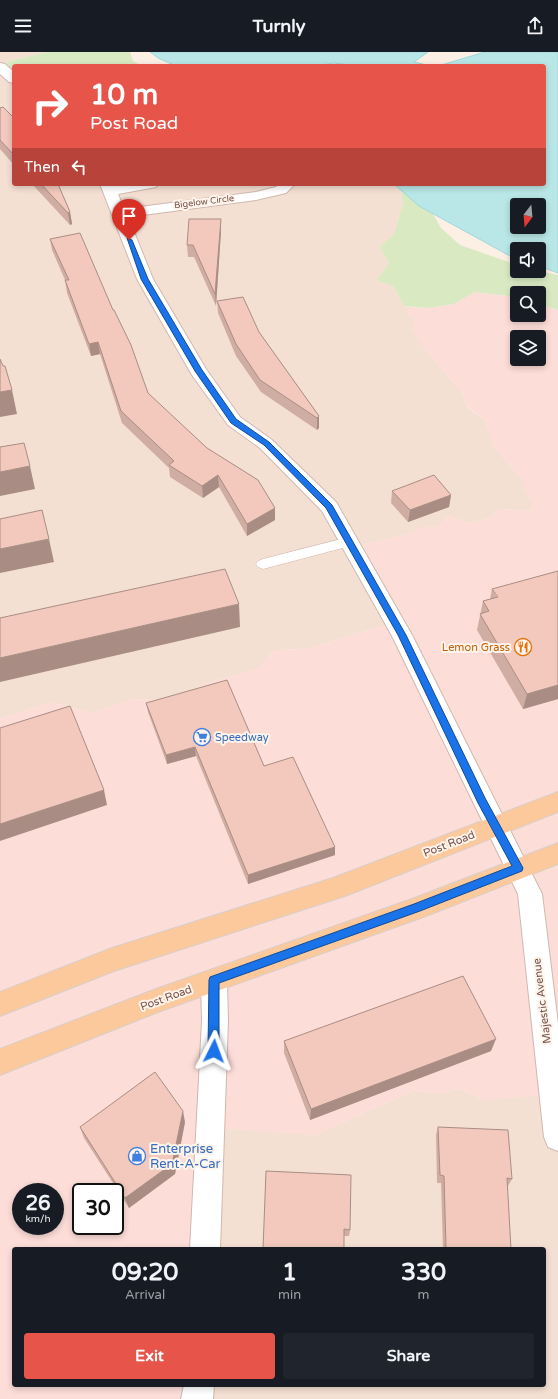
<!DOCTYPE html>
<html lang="en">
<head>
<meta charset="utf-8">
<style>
  body { margin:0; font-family:"Varela Round",sans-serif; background:#20242c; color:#f1f3f6; height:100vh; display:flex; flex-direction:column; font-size:15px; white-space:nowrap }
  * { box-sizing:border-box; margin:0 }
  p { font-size:13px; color:#9ea1a6 }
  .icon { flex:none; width:22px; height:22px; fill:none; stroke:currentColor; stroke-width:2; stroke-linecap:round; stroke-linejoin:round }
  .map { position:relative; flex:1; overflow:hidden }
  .sheet { position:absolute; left:12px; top:1195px; width:534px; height:140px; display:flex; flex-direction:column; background:#171b24; border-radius:4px; box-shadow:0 2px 6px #0003 }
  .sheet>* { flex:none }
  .top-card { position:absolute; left:12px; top:12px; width:534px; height:122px; border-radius:4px; box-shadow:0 2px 6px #0003; background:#e75449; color:#fff; overflow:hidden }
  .needle { width:26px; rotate:196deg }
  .buttons { position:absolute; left:510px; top:146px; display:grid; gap:8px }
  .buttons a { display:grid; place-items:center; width:36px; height:36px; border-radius:4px; background:#171b24; box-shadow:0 2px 6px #0003; font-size:20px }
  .speed { position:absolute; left:12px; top:1131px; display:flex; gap:8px; font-size:20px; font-weight:700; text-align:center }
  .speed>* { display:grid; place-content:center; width:52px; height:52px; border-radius:50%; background:#171b24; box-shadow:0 2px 6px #0003; line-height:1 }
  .speed small { font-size:10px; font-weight:400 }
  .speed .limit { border:2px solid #111; border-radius:6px; background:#fff; color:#111 }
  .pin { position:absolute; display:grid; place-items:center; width:34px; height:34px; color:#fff; margin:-41px -17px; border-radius:50% 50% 50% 0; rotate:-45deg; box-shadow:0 0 4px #0007 }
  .pin .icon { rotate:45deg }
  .me { position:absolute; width:44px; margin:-22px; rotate:3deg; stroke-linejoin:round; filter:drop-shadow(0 0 3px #0008) }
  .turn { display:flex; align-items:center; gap:14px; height:84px; padding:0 12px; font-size:18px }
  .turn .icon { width:52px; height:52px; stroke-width:2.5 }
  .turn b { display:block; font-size:28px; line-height:34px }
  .then { display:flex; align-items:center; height:38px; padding:0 12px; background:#0003; gap:8px; font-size:15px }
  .eta { display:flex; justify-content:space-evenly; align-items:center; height:68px; text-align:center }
  .eta b { font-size:24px; font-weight:700; line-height:28px }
  .cta { display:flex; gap:8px; margin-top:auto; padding:8px 12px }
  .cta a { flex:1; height:46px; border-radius:4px; background:#e75449; color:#fff; font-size:16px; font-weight:700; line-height:46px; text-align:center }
  .cta a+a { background:#20242c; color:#f1f3f6 }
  header { display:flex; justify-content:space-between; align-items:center; height:52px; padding:0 12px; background:#171b24; font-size:18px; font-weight:700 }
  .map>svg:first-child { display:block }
</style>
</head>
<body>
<header><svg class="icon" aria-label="menu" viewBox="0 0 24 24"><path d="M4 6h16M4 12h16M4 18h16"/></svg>Turnly<svg class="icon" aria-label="share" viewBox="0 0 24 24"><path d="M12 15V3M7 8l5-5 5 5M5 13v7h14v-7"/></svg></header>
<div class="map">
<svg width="558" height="1347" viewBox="0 0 558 1347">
  <rect width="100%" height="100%" fill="#fcefe4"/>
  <path fill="#f4e0d3" d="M0,0H58H47L6,10L14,19V132H406L401,139L403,152L394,182L381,195L389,211L393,234L404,254L409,255L408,263L415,266L424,296L463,342L468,356L485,368L494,395L524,429V437L533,451L531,459L501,457L487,467L469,471L448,464L439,474L423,475L405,483L355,494L391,571L307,597L275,598L257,617L204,632L178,649L133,647L93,661L51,650L0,667Z
    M547,955H558V1347H197L198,1333H544V1197H203L214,1075L315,1083L415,1038L442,1042L458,1036L482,1048Z"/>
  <path fill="#fdddd8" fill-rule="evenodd" d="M475,240L517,245V263H539V252L558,258V955H547L549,1043L482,1048L458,1036L442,1042L415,1038L315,1083L214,1076L203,1197H14V1333H198L197,1347H0V667L51,650L93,661L133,647L178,649L204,632L257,617L275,598L307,597L391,571L355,494L405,483L423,475L439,474L448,464L469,471L487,467L501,457L531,459L533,451L524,437V429L494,395L485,368L468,355L463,342L424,296L412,277L415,266L408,263L409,255L428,256L454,252ZM517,285H539V307H517ZM21,1140H55V1174H21ZM81,1140H115V1174H81Z"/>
  <path fill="#d9eac3" d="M47,0H130L133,9L142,14H14V19L6,10Z
    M406,132L418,136L441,176L460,193L517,213V219H539L558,223V258L539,252V241H517V245L475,240L454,252L428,256L404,254L393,234L377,228L389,211L380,195L394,182L403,152L401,139Z"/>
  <path fill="#b9e6e6" stroke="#9fd8d8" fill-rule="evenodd" d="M150,0H428L414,10L431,14H361L333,11L317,14H176L158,6Z
    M485,0H558V221L539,214V197H517V206L510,204L419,154L394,132H544V14H438ZM517,153H539V175H517Z"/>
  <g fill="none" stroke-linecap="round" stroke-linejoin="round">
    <g stroke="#d0b8ae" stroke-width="1">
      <path id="lane" d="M349,485L354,487L356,490L354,493L263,517L258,515L256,512L258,509L263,507Z"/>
    </g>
    <g stroke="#d0b8ae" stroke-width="2">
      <path id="street" d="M0,11L5,12L14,20V31L9,30L0,22Z
        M100,132H114L115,134L158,132L156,135L118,142L124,157L256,140L276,135L279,132H295L286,141L256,148L128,165L153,227L206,317L240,365L272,388L336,450L412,583L542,842L558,972V1099L548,1095L544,1085L518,842L392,584L322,459L260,396L228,373L192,323L137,227Z
        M214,917L223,921L227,929L228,969L220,1197H190L202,969L201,929L205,921Z
        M184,1333H214L213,1347H181Z"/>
    </g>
    <g stroke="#d8cfcc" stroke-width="2">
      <path id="primary" d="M558,740V760L345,844L114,919L0,964V940L112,896L333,826Z
        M558,791V812L426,864L158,960L0,1023V997L156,937L412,847Z"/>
    </g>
    <use href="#lane" fill="#fff" fill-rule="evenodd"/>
    <use href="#street" fill="#fff" fill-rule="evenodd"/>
    <use href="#primary" fill="#fbc99c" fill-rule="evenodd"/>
  </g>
  <path fill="#d0ada2" d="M0,56L14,66V113L0,97Z
    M32,132H58L70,160L72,172L70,173Z
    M221,167V179L216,254L194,205H188L187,193Z
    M50,187L148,341L275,468L247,484L219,435L203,446L170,425L169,416L122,371L100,302L91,304L67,241L65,228L52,198Z
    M217,249L259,280L319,364V376L317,378L261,340L236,304L218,261Z
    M392,439L451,443L449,455L408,470L391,451Z
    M492,537L558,647L523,657L477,578L483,549L490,547Z
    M146,651L264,714L335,795V803L248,832L196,704L167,712L148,660Z
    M284,989L491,999L310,1068L284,1001Z
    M185,1070L175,1122L129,1156L84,1086L80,1075Z
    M438,1075L512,1127L508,1134H507L511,1197H443L441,1131H437L436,1083Z
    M266,1119L350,1178L349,1184H344Z
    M479,1333H515L514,1335Z"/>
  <path fill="#a98d84" d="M70,160L72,172L70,173L68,161Z
    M221,167V179L216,254L215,242Z
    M98,290L100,302L91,304L89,292Z
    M12,338L17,362L0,365V340Z
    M319,364V376L317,378V366Z
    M30,414L35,437L0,444V420Z
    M218,423L219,435L203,446L202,434Z
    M451,443L449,455L408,470L410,458Z
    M275,456V468L247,484V472Z
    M49,487L54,510L0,521V497Z
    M239,552L240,575L0,630V606Z
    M558,633V647L523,657L527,642Z
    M195,695L196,704L167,712L166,703Z
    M104,738L107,753L0,789V772Z
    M335,795V803L248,832V823Z
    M496,987L491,999L310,1068L311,1057Z
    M183,1059L185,1070L175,1122L129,1156L125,1146Z"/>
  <path fill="#f2c9bc" stroke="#a98d84" d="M3,55L14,66V103L0,88V56Z
    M41,132H58L70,160L68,161Z
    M189,167H221L215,242L193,193H187Z
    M80,181L113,258H114L131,293L148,341L207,396L258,428L275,456L247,472L218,423L202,434L169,413L174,409L121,359L98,290L89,292L65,228H69L50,187Z
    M243,245L259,280L319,364L317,366L260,328L236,292L217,249Z
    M0,307L3,314H5L12,338L0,340Z
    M24,391L30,414L0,420V395Z
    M434,423L451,443L410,458L392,439Z
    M42,458L49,487L0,497V467Z
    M225,517L239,552L0,606V566Z
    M558,519V633L527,642L480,562L489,559L483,549L498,545L492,537Z
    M227,628L264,714L293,705L335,795L248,823L195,695L166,703L146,651Z
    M70,654L104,738L0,772V676Z
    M463,924L496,987L311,1057L284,989Z
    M155,1020L183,1059L172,1112L125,1146L80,1075Z
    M438,1075L508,1078L512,1127L507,1126L511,1197H461L446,1196L444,1124L440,1123Z
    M266,1119L351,1123L350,1178L344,1177V1197H263Z"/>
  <path fill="#1a73e8" stroke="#114b97" d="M127,186L132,188L148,227L202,318L236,367L269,390L332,453L406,583L485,746L523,816L522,819L420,859L219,931V999L217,1003L214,1005L210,1003L208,999L209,928L210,925L414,852L512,814L478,751L398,583L326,456L264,393L231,371L195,319L141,227Z"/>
  <defs>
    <g id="restaurant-ring" transform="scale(0.9)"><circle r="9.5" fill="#fff4eb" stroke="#e8710a" stroke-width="1.5"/><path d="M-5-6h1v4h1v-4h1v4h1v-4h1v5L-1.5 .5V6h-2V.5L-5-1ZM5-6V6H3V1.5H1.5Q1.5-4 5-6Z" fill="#e8710a"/></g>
    <g id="supermarket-ring" transform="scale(0.9)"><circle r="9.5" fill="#fff4eb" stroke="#3f7fe0" stroke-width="1.5"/><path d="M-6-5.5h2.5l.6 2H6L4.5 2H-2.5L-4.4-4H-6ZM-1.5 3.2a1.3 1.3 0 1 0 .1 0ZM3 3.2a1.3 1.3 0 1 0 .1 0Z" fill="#3f7fe0"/></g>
    <g id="shop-ring" transform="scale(0.9)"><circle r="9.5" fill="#fff4eb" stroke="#3f7fe0" stroke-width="1.5"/><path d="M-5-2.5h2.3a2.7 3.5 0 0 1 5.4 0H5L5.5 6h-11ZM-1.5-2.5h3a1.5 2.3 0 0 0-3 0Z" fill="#3f7fe0"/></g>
  </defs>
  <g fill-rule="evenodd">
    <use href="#restaurant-ring" x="523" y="595"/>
    <use href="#supermarket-ring" x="202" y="685"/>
    <use href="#shop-ring" x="137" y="1104"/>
  </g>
  <g text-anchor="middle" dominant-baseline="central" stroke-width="4" stroke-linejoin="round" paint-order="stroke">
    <g font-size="9" fill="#75524a" stroke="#fff4eb">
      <text transform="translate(204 150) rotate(-7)">Bigelow Circle</text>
    </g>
    <g font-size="11" fill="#c56008" stroke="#fff4eb" text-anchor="end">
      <text x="510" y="595">Lemon Grass</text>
    </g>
    <g font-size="11" fill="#366cbe" stroke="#fff4eb" text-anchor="start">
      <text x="215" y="685">Speedway</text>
    </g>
    <g font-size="11" fill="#75524a" stroke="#fff4eb">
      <text transform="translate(449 792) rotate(-21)">Post Road</text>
      <text transform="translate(166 946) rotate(-20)">Post Road</text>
      <text transform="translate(542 949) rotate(-97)">Majestic Avenue</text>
    </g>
    <g font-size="13" fill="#366cbe" stroke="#fff4eb" text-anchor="start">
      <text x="150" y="1097">Enterprise<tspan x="150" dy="15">Rent-A-Car</tspan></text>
    </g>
  </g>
</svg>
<div class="buttons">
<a><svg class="needle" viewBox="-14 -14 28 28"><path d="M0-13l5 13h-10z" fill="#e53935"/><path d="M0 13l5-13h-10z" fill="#9ea1a6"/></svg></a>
<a><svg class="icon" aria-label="sound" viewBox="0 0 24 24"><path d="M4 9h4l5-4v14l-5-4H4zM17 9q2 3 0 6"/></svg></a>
<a><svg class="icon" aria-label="search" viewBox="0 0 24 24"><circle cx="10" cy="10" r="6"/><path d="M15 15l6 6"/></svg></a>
<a><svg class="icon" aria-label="layers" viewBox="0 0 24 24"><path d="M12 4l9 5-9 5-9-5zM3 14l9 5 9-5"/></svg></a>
</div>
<div class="speed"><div>26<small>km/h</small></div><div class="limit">30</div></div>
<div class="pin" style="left:129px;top:188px;background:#d93025"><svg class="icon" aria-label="arrive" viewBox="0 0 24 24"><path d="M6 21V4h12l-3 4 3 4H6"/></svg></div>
<svg class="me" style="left:214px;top:999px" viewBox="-20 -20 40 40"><path d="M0-17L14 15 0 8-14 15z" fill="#1a73e8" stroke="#fff" stroke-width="4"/></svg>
<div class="top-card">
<div class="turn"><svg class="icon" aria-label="right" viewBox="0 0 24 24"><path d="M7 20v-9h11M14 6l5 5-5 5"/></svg><div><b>10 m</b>Post Road</div></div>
<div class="then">Then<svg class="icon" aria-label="left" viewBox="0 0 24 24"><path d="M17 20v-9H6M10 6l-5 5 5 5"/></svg></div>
</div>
<section class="sheet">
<div class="eta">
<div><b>09:20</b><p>Arrival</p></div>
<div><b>1</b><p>min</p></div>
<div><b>330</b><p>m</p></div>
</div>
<div class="cta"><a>Exit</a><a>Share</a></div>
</section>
</div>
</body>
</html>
